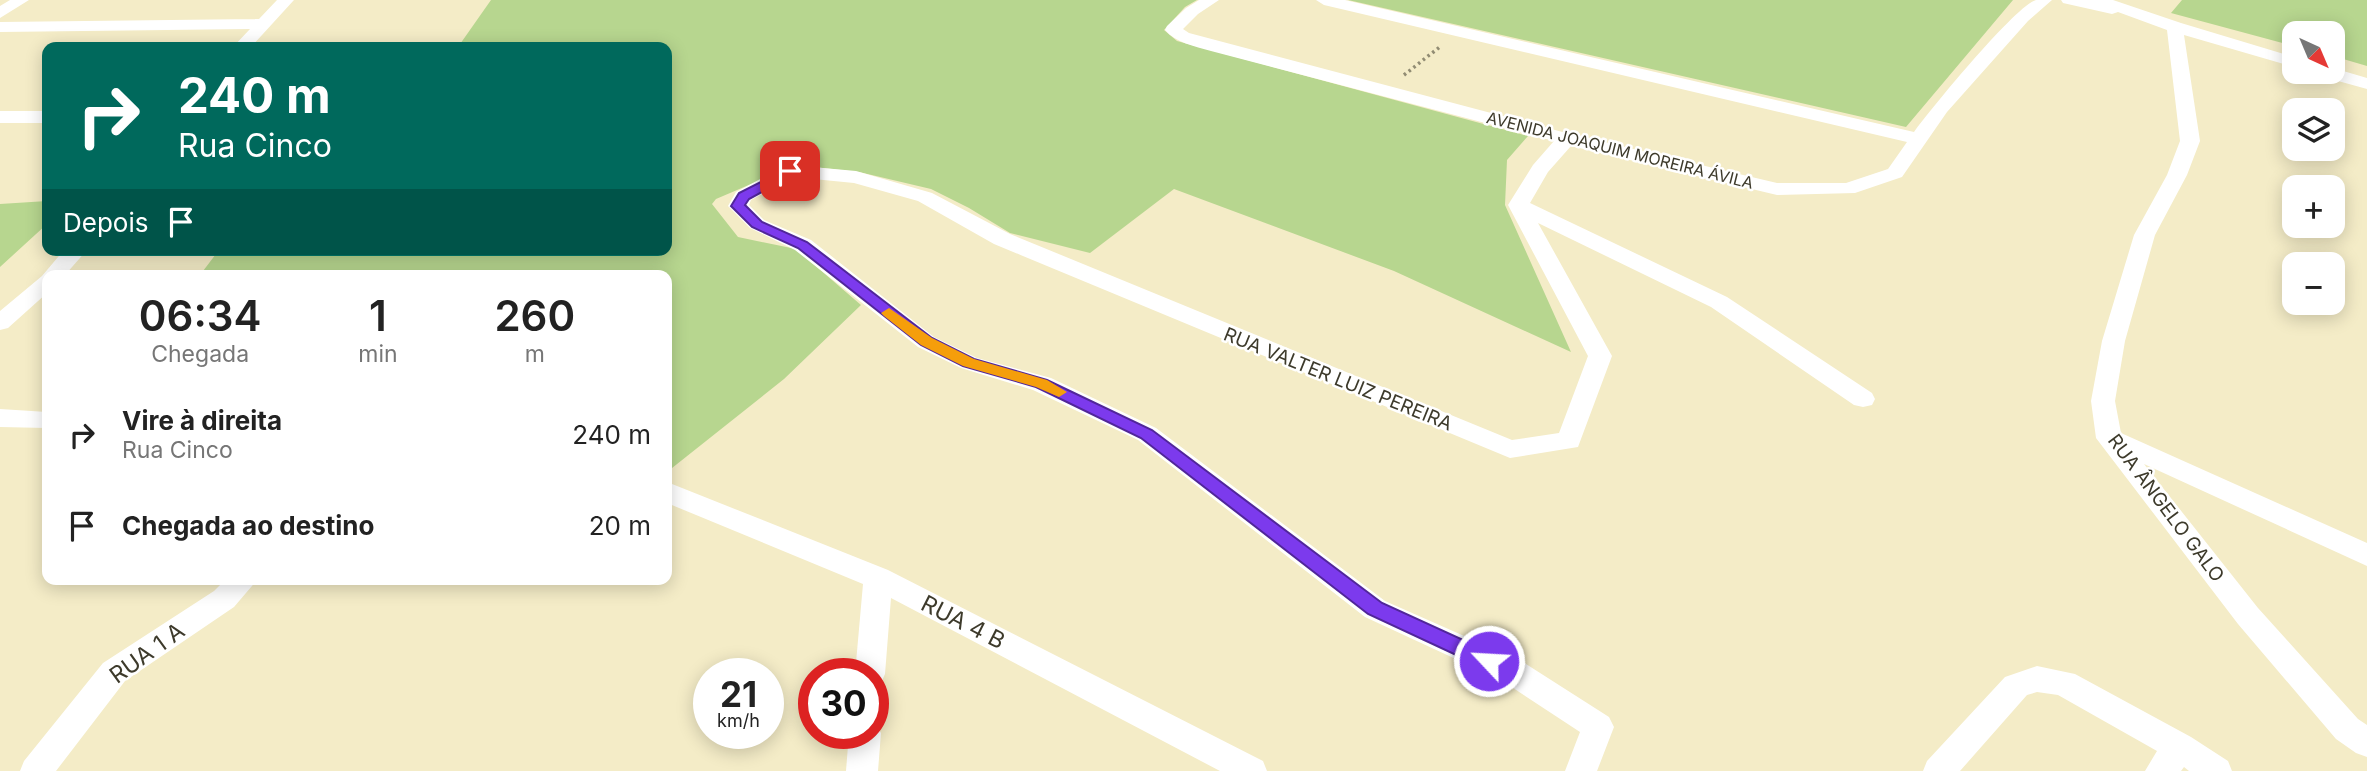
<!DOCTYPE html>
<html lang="pt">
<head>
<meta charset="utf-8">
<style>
  body { margin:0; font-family:Inter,sans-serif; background:#f6f6f6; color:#222; height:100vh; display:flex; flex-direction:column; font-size:26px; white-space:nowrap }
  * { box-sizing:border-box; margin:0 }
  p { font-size:23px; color:#767676 }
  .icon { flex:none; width:38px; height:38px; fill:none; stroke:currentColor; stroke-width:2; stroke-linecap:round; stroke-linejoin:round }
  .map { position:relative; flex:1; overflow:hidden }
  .sheet { position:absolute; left:42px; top:270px; width:630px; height:315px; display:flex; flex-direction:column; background:#fff; border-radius:14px; box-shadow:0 4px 18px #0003 }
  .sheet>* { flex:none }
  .top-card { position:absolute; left:42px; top:42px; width:630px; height:214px; border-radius:14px; box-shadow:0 4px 18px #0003; background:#00695c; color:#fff; overflow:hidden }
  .needle { width:46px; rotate:136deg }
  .controls { position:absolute; left:2282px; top:21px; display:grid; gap:14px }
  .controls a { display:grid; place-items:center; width:63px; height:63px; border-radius:14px; background:#fff; box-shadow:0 4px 18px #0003; font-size:35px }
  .speed { position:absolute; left:693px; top:658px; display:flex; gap:14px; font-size:35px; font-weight:700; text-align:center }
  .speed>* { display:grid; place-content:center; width:91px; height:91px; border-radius:50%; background:#fff; box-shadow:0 4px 18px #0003; line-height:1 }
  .speed small { font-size:18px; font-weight:400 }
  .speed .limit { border:10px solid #d22; background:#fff; color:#111 }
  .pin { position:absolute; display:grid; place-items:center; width:60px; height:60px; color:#fff; margin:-30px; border-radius:14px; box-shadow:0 4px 10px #0006 }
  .me { position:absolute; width:77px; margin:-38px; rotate:295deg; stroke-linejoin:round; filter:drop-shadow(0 0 5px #0008) }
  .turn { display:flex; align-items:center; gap:24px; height:147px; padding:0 21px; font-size:32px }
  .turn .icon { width:91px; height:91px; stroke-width:2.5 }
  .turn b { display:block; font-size:49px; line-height:60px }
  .then { display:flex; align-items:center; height:66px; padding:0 21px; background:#0003; gap:14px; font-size:26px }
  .eta { display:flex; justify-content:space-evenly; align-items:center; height:119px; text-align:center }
  .eta b { font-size:42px; font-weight:600; line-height:49px }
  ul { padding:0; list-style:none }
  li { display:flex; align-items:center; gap:21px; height:91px; padding:0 21px }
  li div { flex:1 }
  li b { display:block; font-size:26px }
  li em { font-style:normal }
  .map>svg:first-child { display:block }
</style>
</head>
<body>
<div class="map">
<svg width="2367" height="771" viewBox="0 0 2367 771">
  <rect width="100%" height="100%" fill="#f4ecc7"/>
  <path fill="#b7d68f" d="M491,0H1197L1185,7L1164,30L1177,41L1528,136L1507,160L1505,205L1571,352L1394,271L1174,189L1090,253L1010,233L969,208L931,189L859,172L796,165L716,199L712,204L738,237L796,249L861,305L784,379L667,472V275H200L219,250H667V47H458Z
    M1348,0H2013L1906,127Z
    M2182,0H2367V66L2333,56V33H2294V46L2171,13Z
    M47,201V224L0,267V204Z"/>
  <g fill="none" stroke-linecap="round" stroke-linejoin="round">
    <path stroke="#918c73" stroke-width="3.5" stroke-dasharray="2.5 3.5" stroke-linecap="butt" d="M1404,75L1441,46"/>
    <path fill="#fff" fill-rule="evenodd" d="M10,0H29L0,18V6Z
      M277,0H294L251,47H233L250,29L0,32V22L259,19Z
      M1199,0H1219L1198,14L1183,29L1189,33L1570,134L1777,183H1846L1888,169L1907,142L1324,5L1316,0H1345L1914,132C1929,111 2016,5 2036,0C2040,0 2047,0 2052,0L2028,21L1947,112L1902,177L1855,193L1777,195L1571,146L1548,172L1530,203L1727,297L1872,393L1875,399L1872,405L1863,407L1854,405L1711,307L1538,223L1612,356L1578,447L1510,458L994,244L918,201L854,183L793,177L751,200L749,205L764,220L811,240L934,337L977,358L1051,378L1156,428L1385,601L1523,662L1609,717L1614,727L1597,771H1565L1580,732L1501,680L1365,617L1138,440L1033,390L961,368L918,347L795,250L750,228L728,206L736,192L783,167L790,165L856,171L932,193L1010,234L1512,440L1559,433L1588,356L1508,205L1533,165L1554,141L1211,51C1194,46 1176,43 1165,30L1167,26L1186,8Z
      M2061,0H2113L2181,23L2294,57V67L2184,35L2200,141L2187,175L2155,235L2125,341L2115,401L2121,433L2367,543V566L2144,464L2258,608L2358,719L2367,725V757L2356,753L2336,739L2238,624L2096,438L2091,401L2102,341L2134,235L2167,175L2180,141L2167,30L2118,12L2112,14L2063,3Z
      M2333,68L2367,78V89L2320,76L2317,72H2333Z
      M0,111H47V123H0Z
      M64,250H87L65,275H47V293L8,328L0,330V311L42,276Z
      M0,409L47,412V428L0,427Z
      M667,482L888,570L1263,761L1267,771H1220L891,598L885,674L881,683L873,686V674H855L863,584L667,503Z
      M226,579H258L234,607L125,681L56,771H20L24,761L103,663L214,591Z
      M2037,666L2075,674L2191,737L2228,761L2232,771H2189L2184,767L2181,771H2145L2157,751L2058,695L2037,692L2027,695L1960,771H1923L1927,761L2005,677Z
      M873,722L881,733L878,771H846L849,733H873Z"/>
  </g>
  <path fill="#7c3aed" stroke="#51269a" stroke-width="2" d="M790,167L797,171L795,174L749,199L745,205L762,222L807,242L932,338L974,359L1047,380L1152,430L1382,603L1496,655L1499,661L1496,667L1489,669L1482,667L1368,614L1141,438L1036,387L963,366L921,345L798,248L752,227L731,206L739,193Z"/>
  <path fill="#f59e0b" d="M889,308L932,338L974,359L1047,380L1067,392L1059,397L1036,387L963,366L921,345L884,316L881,313Z"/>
  <g text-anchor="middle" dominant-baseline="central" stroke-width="5" stroke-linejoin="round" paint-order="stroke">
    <g font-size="16" fill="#3d3a2b" stroke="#fff">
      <text transform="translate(1620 150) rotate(14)">AVENIDA JOAQUIM MOREIRA ÁVILA</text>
    </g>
    <g font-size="19" fill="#3d3a2b" stroke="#fff">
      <text transform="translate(1338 379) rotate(22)">RUA VALTER LUIZ PEREIRA</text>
      <text transform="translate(2166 508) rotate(53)">RUA ÂNGELO GALO</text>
    </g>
    <g font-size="23" fill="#3d3a2b" stroke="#fff">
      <text transform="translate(963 622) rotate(27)">RUA 4 B</text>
      <text transform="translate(147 653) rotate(-36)">RUA 1 A</text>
    </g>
  </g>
</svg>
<div class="controls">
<a><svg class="needle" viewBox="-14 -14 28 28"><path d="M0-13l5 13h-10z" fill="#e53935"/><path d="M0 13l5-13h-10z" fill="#767676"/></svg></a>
<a><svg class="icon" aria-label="layers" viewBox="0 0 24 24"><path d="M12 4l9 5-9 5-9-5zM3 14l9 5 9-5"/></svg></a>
<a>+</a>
<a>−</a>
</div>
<div class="speed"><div>21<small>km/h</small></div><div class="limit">30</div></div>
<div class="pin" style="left:790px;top:171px;background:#d93025"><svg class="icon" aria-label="arrive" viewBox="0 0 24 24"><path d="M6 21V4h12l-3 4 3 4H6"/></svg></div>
<svg class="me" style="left:1489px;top:661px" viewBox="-20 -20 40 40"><circle r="17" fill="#7c3aed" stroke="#fff" stroke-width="3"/><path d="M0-11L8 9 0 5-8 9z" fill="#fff"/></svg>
<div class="top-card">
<div class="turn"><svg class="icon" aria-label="right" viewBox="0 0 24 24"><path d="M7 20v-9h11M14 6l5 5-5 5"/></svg><div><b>240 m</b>Rua Cinco</div></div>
<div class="then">Depois<svg class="icon" aria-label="arrive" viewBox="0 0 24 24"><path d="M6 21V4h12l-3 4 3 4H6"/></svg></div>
</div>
<section class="sheet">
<div class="eta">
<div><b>06:34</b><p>Chegada</p></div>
<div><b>1</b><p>min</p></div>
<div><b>260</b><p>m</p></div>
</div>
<ul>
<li><svg class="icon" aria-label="right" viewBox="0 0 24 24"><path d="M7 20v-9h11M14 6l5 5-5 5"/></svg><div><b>Vire à direita</b><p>Rua Cinco</p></div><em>240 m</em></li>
<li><svg class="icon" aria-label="arrive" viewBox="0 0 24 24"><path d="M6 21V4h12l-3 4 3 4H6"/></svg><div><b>Chegada ao destino</b></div><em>20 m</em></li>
</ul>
</section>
</div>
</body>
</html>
